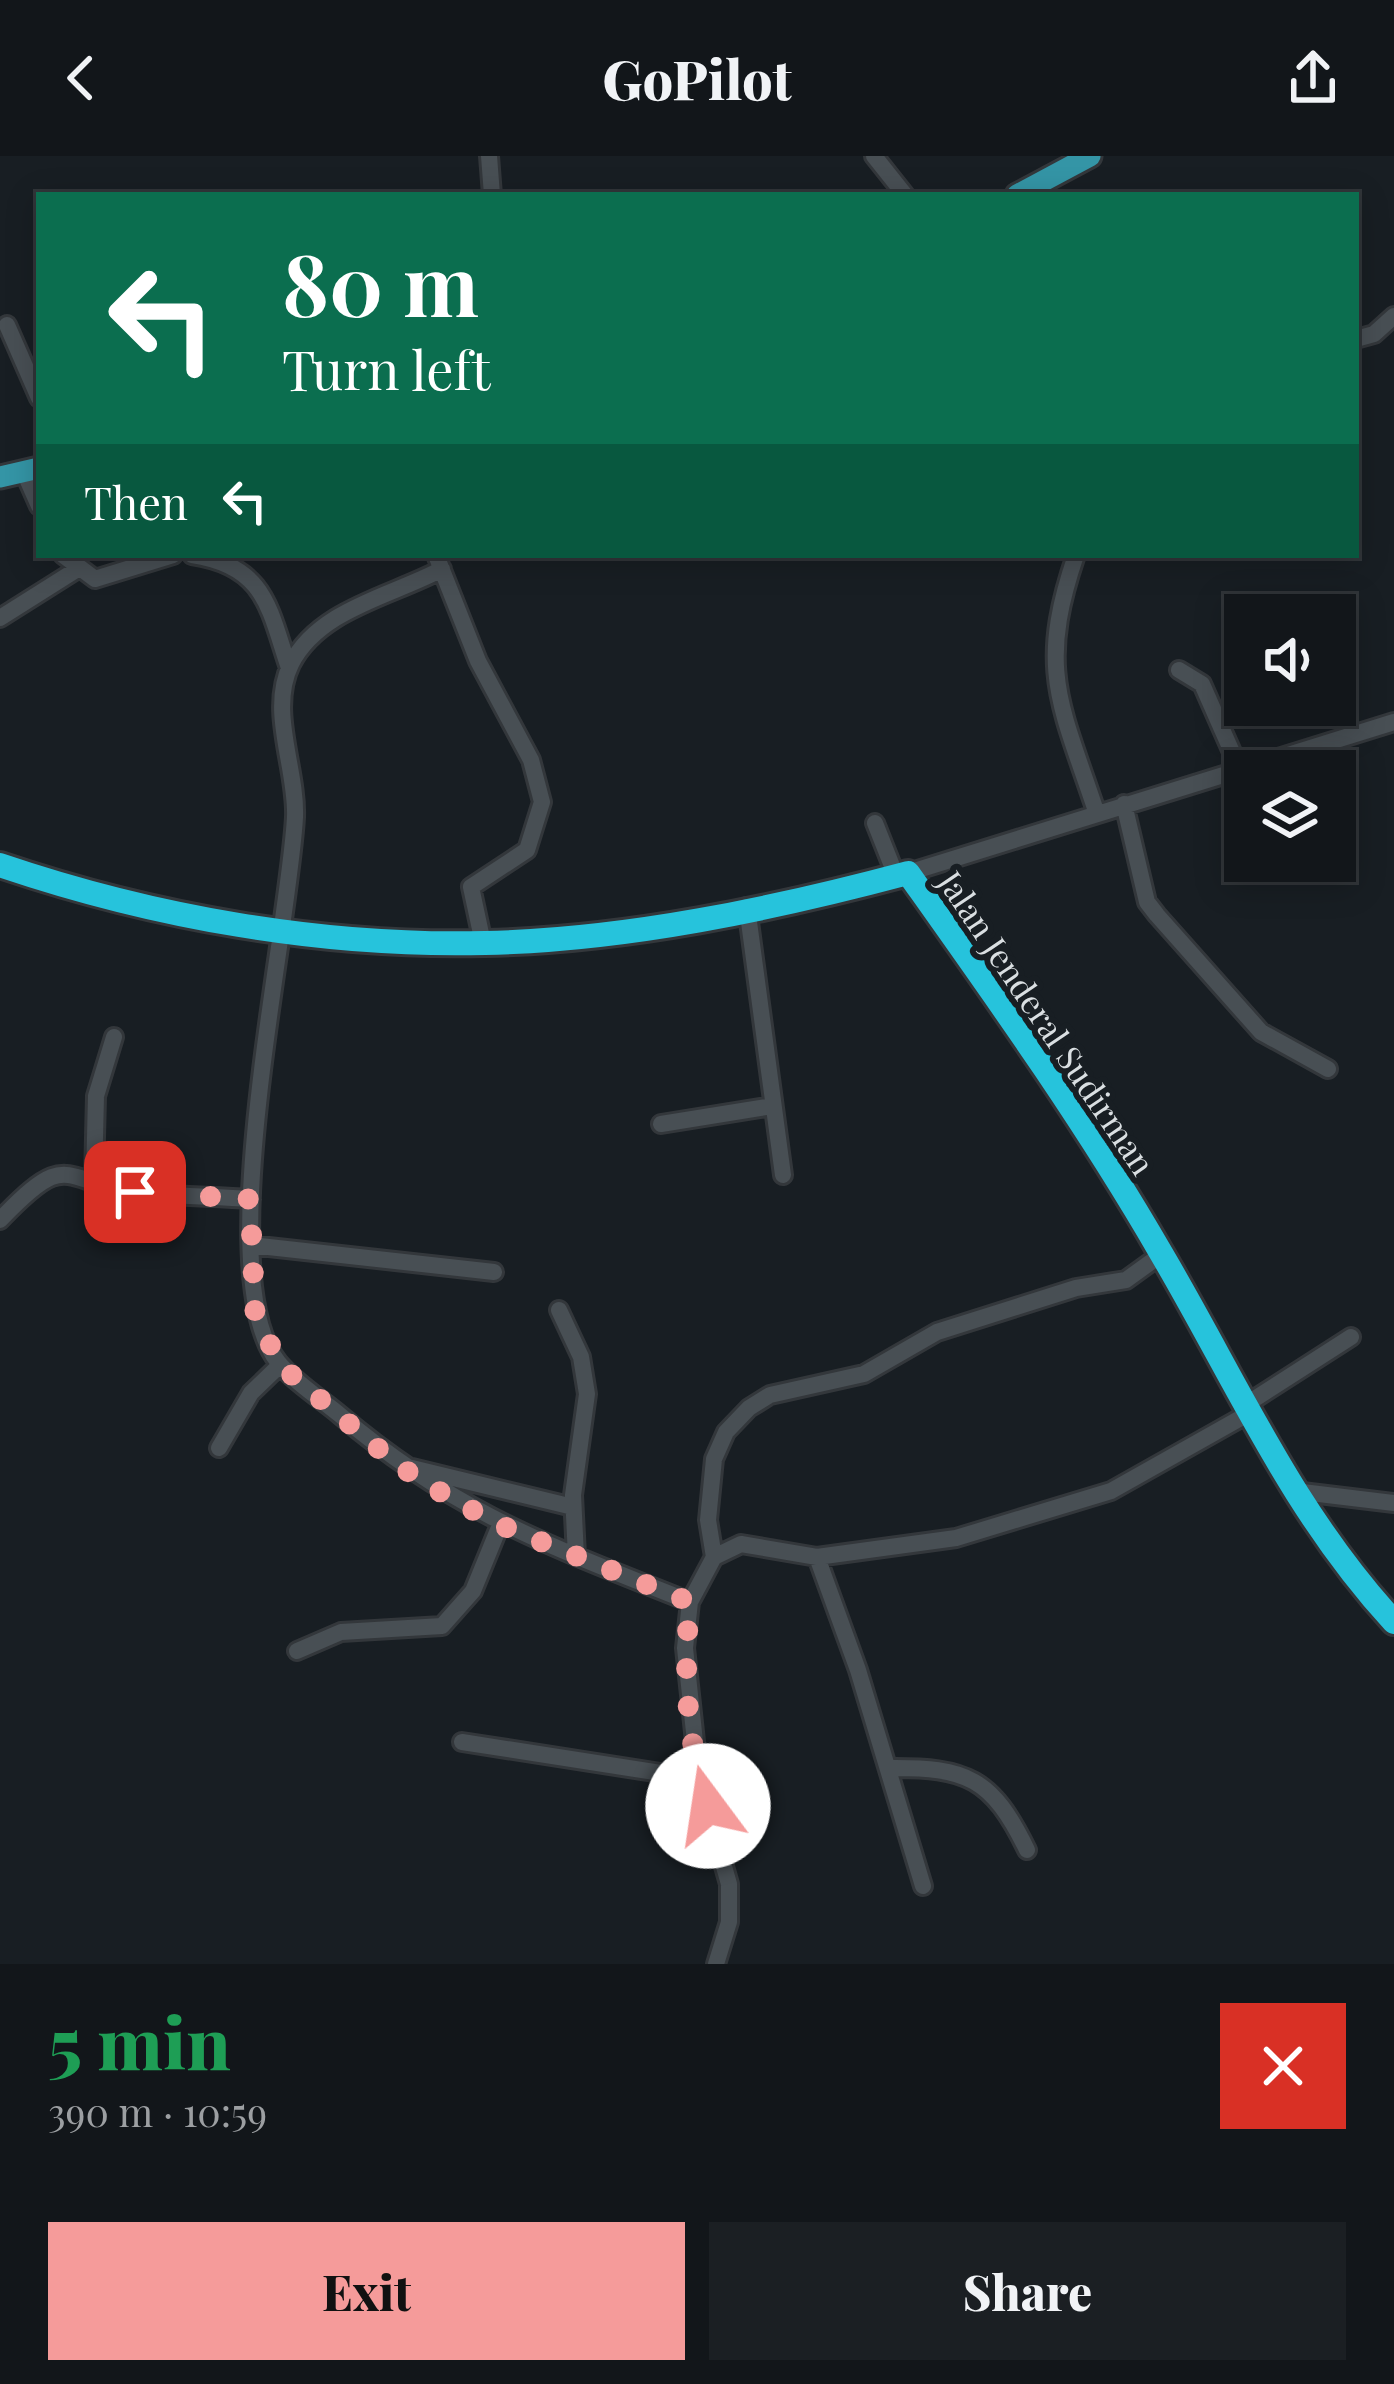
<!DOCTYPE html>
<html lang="en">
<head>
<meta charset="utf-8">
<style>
  body { margin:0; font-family:"Playfair Display",serif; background:#1b1f23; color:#f1f3f6; height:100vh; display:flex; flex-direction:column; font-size:45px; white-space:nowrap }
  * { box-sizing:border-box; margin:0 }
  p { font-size:39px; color:#9c9fa2 }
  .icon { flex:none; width:66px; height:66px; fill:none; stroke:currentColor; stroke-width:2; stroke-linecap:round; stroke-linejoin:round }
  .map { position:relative; height:1808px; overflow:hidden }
  .drawer { display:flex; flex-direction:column; background:#12161a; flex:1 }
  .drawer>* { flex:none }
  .top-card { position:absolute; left:36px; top:36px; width:1323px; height:366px; border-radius:0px; box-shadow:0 6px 30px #0003,0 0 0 3px #313539; background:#0b6e4f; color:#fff; overflow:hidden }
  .controls { position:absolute; left:1224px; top:438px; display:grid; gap:24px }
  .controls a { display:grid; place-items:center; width:132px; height:132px; border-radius:0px; background:#12161a; box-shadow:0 6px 30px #0003,0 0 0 3px #313539; font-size:60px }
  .pin { position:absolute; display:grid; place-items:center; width:102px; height:102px; color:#fff; margin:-51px; border-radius:24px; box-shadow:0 6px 18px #0006 }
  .me { position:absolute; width:132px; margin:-66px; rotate:346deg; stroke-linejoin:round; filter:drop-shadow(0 0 9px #0008) }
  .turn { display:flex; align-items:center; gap:42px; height:252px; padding:0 48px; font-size:54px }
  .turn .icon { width:156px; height:156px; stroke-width:2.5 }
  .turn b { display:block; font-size:84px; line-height:102px }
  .then { display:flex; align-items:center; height:114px; padding:0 48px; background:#0003; gap:24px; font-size:45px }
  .round { display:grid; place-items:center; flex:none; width:126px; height:126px; border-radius:0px; background:#1b1f23 }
  .headline { display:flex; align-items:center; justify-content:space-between; height:204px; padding:0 48px }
  h1 { font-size:72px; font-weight:800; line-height:90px; color:#1e9e55 }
  .primary-button { display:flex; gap:24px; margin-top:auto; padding:24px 48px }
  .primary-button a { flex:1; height:138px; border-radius:0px; background:#f59b9a; color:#111; font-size:48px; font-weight:800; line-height:138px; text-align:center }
  .primary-button a+a { background:#1b1f23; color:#f1f3f6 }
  header { display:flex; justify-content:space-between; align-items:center; height:156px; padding:0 48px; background:#12161a; font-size:54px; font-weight:800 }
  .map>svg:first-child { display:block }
</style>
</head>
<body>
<header><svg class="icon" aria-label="back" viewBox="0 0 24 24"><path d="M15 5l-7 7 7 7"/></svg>GoPilot<svg class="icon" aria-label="share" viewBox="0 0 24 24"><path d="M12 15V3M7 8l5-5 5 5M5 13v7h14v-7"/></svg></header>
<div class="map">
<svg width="1394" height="1808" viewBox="0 0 1394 1808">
  <rect width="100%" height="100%" fill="#181e23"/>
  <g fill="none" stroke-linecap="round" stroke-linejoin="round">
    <g stroke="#33373b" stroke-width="22">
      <path id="minor" d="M489,0L492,39
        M874,0L905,39
        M7,169L39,242
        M1356,183L1374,178L1394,160
        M24,316L39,350
        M63,399L95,423L173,399
        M192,399C266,410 269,453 289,512
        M436,399L478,505L531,604L542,646L527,694L471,731L483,787
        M1076,399C1037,513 1060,547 1096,655
        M442,413C392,440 319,453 291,508C268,555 297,612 295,661C289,778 209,1120 278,1206C294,1226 321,1243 340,1259C455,1357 553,1391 690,1446
        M0,462L76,414
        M1179,514L1202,528L1239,612
        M1124,648L1147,746L1157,759L1261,876L1328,913
        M875,667L896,720
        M908,717L1394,566
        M747,751L783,1019
        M661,968L772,950
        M94,1023L96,940L114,881
        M0,1064C71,990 59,1027 139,1036C175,1041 214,1040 251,1043
        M251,1089L494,1116
        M559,1154L581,1201L587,1238L573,1339L576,1400
        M1242,1251L1351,1181
        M219,1292L251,1237L280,1209
        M412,1312L573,1351
        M1294,1335L1394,1347
        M714,1401L708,1364L714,1303L726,1276L749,1252L770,1239L864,1218L937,1176L1076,1132L1126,1124L1162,1098
        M817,1401L858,1514L923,1730
        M297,1495L341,1476L442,1470L473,1435L500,1369
        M462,1586L699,1623
        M888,1612C967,1611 992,1622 1027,1694
        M716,1808L729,1766V1728L699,1623L685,1492L690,1446L714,1401L741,1388L817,1401L956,1382L1111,1335L1246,1259"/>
    </g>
    <g stroke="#33373b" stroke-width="27">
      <path id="major" d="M1017,39L1090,0
        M0,321L39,312"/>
    </g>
    <g stroke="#33373b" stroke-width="30">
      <path id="highway" d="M0,709C153,761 323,791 485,787C626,784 773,753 908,717C996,841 1085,965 1161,1097C1237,1226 1291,1354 1394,1466"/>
    </g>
    <use href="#minor" stroke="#484f54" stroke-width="16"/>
    <use href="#major" stroke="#3495a6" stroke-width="21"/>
    <use href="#highway" stroke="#26c3dc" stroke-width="24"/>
  </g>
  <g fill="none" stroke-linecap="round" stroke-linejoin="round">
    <path stroke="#f59b9a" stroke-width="21" stroke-dasharray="0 37.8" d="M135,1036L250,1043L255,1156L280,1209L399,1310L450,1342L500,1369L690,1446C683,1514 686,1585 708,1650"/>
  </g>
  <g text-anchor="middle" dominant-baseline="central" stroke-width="12" stroke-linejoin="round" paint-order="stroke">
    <g font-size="33" fill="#dadfe2" stroke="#181e23">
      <text transform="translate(1048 866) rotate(56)">Jalan Jenderal Sudirman</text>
    </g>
  </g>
</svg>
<div class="controls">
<a><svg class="icon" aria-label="sound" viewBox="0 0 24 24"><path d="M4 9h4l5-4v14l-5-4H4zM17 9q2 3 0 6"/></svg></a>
<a><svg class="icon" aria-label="layers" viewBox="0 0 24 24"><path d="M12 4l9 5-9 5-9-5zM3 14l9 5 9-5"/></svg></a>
</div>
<div class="pin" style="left:135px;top:1036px;background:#d93025"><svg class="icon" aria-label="arrive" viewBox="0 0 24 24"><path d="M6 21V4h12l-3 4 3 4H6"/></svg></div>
<svg class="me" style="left:708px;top:1650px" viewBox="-20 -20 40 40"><circle r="19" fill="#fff"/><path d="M0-13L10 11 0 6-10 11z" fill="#f59b9a"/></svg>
<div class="top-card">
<div class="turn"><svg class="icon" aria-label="left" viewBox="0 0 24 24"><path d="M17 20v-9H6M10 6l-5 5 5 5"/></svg><div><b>80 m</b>Turn left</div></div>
<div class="then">Then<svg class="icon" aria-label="left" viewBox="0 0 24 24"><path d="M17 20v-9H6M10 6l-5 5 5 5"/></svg></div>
</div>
</div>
<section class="drawer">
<div class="headline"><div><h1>5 min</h1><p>390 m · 10:59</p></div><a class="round" style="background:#d93025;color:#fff"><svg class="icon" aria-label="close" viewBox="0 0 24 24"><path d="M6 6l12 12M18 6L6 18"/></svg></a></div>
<div class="primary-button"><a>Exit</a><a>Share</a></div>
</section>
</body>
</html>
